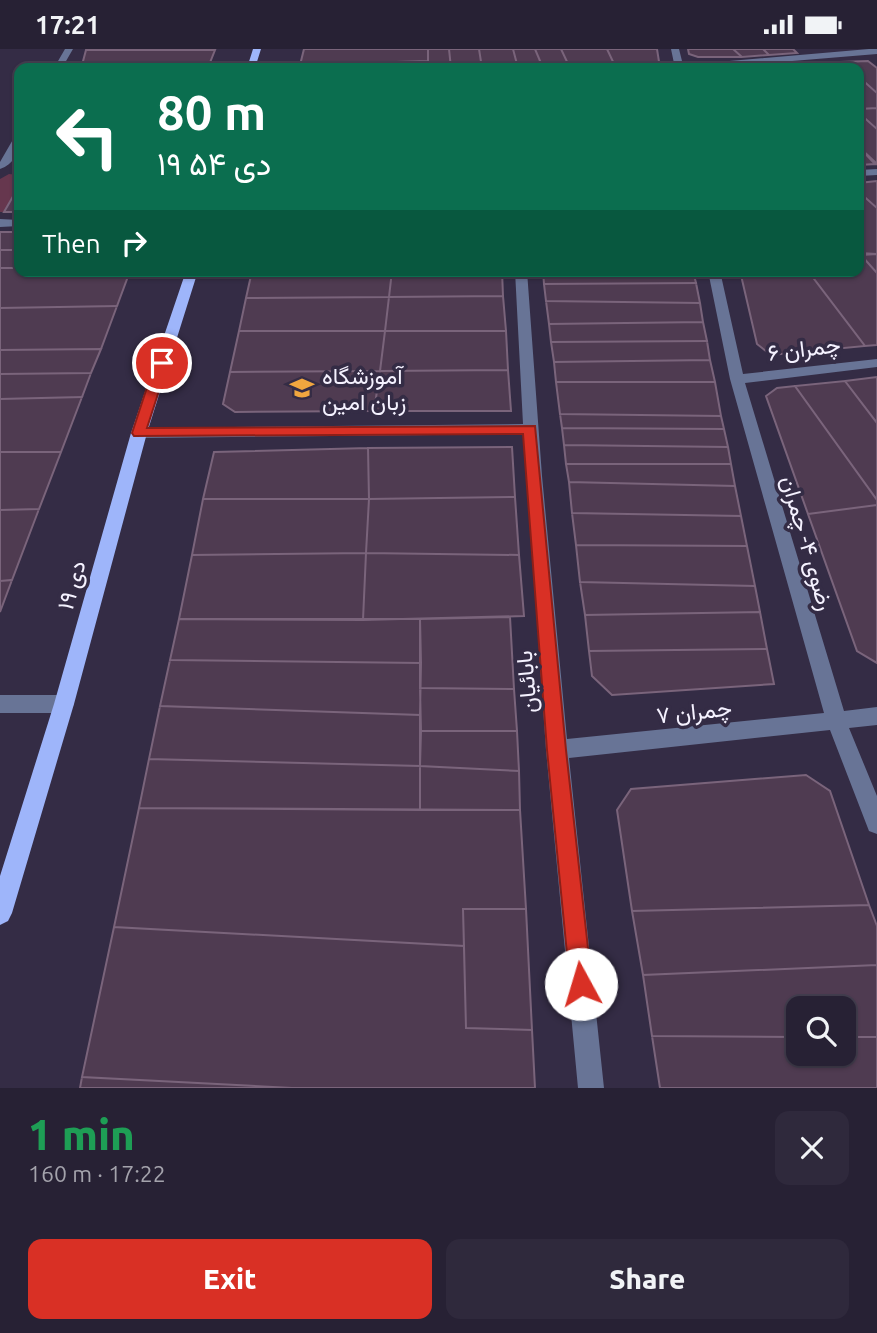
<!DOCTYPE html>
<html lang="en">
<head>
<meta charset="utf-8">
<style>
  body { margin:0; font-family:Ubuntu,Vazirmatn,sans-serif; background:#2f293c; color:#f1f3f6; height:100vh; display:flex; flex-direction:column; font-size:26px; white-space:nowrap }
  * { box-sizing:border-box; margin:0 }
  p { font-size:23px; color:#a4a3ac }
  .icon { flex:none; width:38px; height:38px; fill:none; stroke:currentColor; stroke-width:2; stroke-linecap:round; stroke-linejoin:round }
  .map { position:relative; height:1039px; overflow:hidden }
  .panel { display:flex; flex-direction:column; background:#272134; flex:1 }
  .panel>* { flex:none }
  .hud { position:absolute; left:14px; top:14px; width:850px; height:214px; border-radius:14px; box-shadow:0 2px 5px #0004,0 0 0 2px #433e4f; background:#0b6e4f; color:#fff; overflow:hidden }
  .fabs { position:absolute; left:786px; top:947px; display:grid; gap:14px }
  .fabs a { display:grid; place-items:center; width:70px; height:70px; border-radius:14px; background:#272134; box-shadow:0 2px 5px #0004,0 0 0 2px #433e4f; font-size:35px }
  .pin { position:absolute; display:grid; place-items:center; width:60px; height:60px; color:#fff; margin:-30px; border:4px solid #fff; border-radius:50%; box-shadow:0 2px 7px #0007 }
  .me { position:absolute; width:77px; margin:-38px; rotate:354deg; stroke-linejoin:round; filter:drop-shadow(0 0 5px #0008) }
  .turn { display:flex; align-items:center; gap:24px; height:147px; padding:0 28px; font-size:32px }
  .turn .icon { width:91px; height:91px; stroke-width:2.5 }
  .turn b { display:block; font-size:49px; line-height:60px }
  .then { display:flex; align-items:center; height:66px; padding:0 28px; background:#0003; gap:14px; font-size:26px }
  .round { display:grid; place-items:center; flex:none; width:74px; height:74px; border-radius:14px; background:#2f293c }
  .headline { display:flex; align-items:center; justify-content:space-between; height:119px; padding:0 28px }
  h1 { font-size:42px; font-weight:800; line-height:52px; color:#1e9e55 }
  .action { display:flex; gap:14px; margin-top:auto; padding:14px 28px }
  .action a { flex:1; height:80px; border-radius:14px; background:#d93025; color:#fff; font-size:28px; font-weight:800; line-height:80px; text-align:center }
  .action a+a { background:#2f293c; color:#f1f3f6 }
  .status { display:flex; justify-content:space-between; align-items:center; height:49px; padding:0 35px; background:#272134; direction:ltr }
  .status svg { height:19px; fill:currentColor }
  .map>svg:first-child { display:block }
</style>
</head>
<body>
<div class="status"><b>17:21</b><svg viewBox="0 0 49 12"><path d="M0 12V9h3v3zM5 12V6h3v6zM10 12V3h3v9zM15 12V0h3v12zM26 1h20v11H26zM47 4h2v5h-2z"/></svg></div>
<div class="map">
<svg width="877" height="1039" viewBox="0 0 877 1039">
  <rect width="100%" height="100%" fill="#342c45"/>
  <path fill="#66374e" d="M9,125L19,126V137L4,163H0V130Z"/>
  <path fill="#4f3b51" stroke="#7a647b" stroke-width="2" d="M88,0H215L86,1Z
    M304,0H428V12L300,16Z
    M428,0H449L451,19H428Z
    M449,0H479L482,19H451Z
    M479,0H513L518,19H482Z
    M513,0H535L543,19H518Z
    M535,0H561L570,19H543Z
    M561,0H607L616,19H570Z
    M607,0H657L660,19H616Z
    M688,0H733L742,8H698L689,5Z
    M733,0H763L769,6L742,8Z
    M763,0H793L797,4L769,6Z
    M86,1H215L209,16H82Z
    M428,12V19H299L300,16Z
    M868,12L877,19V44L859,28V19H849L842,13Z
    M842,13L849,19H812L808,16Z
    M82,16H209L208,19H81Z
    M859,28L877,44V59L859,60Z
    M877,59V80L859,64V60Z
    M859,64L877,80V115L859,98Z
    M859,98L875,115L859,116Z
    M877,132V159L859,143V134Z
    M19,137V163H4Z
    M859,143L877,159V205L859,204Z
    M0,183H19V201H0Z
    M0,201H19V219H0Z
    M877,205V224L861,206Z
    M861,206L877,224V296L865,297L808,222H859Z
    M0,219H19V222H130L117,257L0,259Z
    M252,222H392L389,248L246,249Z
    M392,222H502L503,247L389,248Z
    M543,222H693L696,234L544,235Z
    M740,222H808L865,297L771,306L757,295Z
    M696,234L700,254L546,252L544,235Z
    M503,247L506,282H385L389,248Z
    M389,248L385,282H239L246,249Z
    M546,252L700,254L703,273L549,275Z
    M117,257L101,300L0,301V259Z
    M703,273L707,292L551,293L549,275Z
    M239,282H385L380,322L230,323Z
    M385,282H506L508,321L380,322Z
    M707,292L710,311L554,313L551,293Z
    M101,300L91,324L0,325V301Z
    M710,311L715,333H556L554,313Z
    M508,321L511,362H374L380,322Z
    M380,322L374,362L235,363L223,355L230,323Z
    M91,324L82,348L0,350V325Z
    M877,328V374L845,332Z
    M845,332L877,374V451L795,337Z
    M556,333H715L721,367L560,365Z
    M795,337L877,451V456L808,465L766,347L777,339Z
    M82,348L61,403H0V350Z
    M560,365L721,367L724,380L562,379Z
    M562,379L724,380L728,398L564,396Z
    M564,396L728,398L731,415H566Z
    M512,398L515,448L369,450L368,399Z
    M368,399L369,450H203L214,403Z
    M0,403H61L39,460L0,461Z
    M566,415H731L735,437L569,433Z
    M569,433L735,437L741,467L572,464Z
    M515,448L519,506L366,504L369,450Z
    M203,450H369L366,504L192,506Z
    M877,456V614L857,602L808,465Z
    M39,460L12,531L0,532V461Z
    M572,464L741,467L747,497L576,496Z
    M576,496L747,497L755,537L580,533Z
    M366,504L363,571L179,570L192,506Z
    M366,504L519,506L524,567L363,571Z
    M12,531L0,563V532Z
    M580,533L755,537L760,563L585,566Z
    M760,563L767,600L589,602L585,566Z
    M510,568L514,640L420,639V570Z
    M179,570H420L421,614L170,611Z
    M767,600L774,635L612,646L592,627L589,602Z
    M170,611L421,614L420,666L160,657Z
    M420,639L514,640L517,682H421Z
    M160,657L420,666V717L149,710Z
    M421,682H517L519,722L420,717Z
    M149,710L420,717V761L139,759Z
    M420,717L519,722L520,761H420Z
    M806,726L830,742L869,856L632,862L617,761L631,740Z
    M139,759L520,761L526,860H463L464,897L114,878Z
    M869,856L877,877V916L643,926L632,862Z
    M463,860H526L532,981L466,979Z
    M114,878L464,897L466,979L532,981L535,1039H292L82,1028Z
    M877,916V988H844V959H798V988L652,987L643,926Z
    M652,987L798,988V1004H844V988H877V1039H660Z
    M82,1028L292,1039H80Z"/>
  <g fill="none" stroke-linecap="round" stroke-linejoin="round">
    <path fill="#687496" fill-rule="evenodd" d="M65,0H73L62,19H54Z
      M671,0H679L683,16L869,0H877V5L708,19H675Z
      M19,86C20,101 15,115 0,120V113L15,87Z
      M877,120V126L859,127V121Z
      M0,170L19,171V177L0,178Z
      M515,222H527L542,427L567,690L824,664L730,330L708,222H720L743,325L877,310V318L745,334L844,662L877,658V676L849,679L877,747V785L869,782L830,681L569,709L604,1039H578L546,701L524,385L139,389L131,384L139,379L523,375Z
      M0,646H64L71,649L74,655L71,661L64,664H0Z"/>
    <path fill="#9eb5fa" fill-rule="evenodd" d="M253,0H261L255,19H247Z
      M186,222H198L147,384L74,655L12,864L8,872L0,876V827L54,655L131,384Z"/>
  </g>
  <path fill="#d93025" stroke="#8d1f18" stroke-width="2" d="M162,310L168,314L147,379L535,377L566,701L592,935L589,943L581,946L573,943L570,935L547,701L523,385L134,387L132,384L155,314Z"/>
  <defs>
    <g id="school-bare" transform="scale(1.89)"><path d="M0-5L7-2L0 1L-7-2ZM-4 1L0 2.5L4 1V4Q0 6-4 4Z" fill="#f0a63f" stroke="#342c45" stroke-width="2.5" paint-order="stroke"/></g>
  </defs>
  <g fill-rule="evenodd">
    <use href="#school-bare" x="302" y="339"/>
  </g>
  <g text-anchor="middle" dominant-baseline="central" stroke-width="7" stroke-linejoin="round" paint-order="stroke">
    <g font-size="23" fill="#f5f2ff" stroke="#342c45">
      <text transform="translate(804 299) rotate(-7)">چمران ۶</text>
      <text transform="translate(808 494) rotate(74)">رضوی ۴- چمران</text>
      <text transform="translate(71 536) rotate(-74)">۱۹ دی</text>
      <text transform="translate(526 633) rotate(-95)">بابائیان</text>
      <text transform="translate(694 662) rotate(-6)">چمران ۷</text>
    </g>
    <g font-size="23" fill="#f5f2ff" stroke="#342c45" text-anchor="start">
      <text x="322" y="326">آموزشگاه<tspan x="322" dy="26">زبان امین</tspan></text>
    </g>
  </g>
</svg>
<div class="fabs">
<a><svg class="icon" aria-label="search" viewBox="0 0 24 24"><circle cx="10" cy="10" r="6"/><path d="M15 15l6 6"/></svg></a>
</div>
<div class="pin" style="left:162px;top:314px;background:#d93025"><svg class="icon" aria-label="arrive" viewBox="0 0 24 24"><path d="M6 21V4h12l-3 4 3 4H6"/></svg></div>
<svg class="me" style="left:581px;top:935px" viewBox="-20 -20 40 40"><circle r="19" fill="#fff"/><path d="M0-13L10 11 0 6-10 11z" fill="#d93025"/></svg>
<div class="hud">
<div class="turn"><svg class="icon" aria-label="left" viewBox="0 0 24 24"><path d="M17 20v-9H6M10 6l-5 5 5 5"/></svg><div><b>80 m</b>۱۹ دی ۵۴</div></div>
<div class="then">Then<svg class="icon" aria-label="right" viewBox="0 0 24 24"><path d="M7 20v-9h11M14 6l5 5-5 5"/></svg></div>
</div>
</div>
<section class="panel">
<div class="headline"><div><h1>1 min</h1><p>160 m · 17:22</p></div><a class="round"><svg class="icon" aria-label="close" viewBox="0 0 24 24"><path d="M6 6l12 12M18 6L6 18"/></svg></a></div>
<div class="action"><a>Exit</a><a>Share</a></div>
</section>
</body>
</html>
